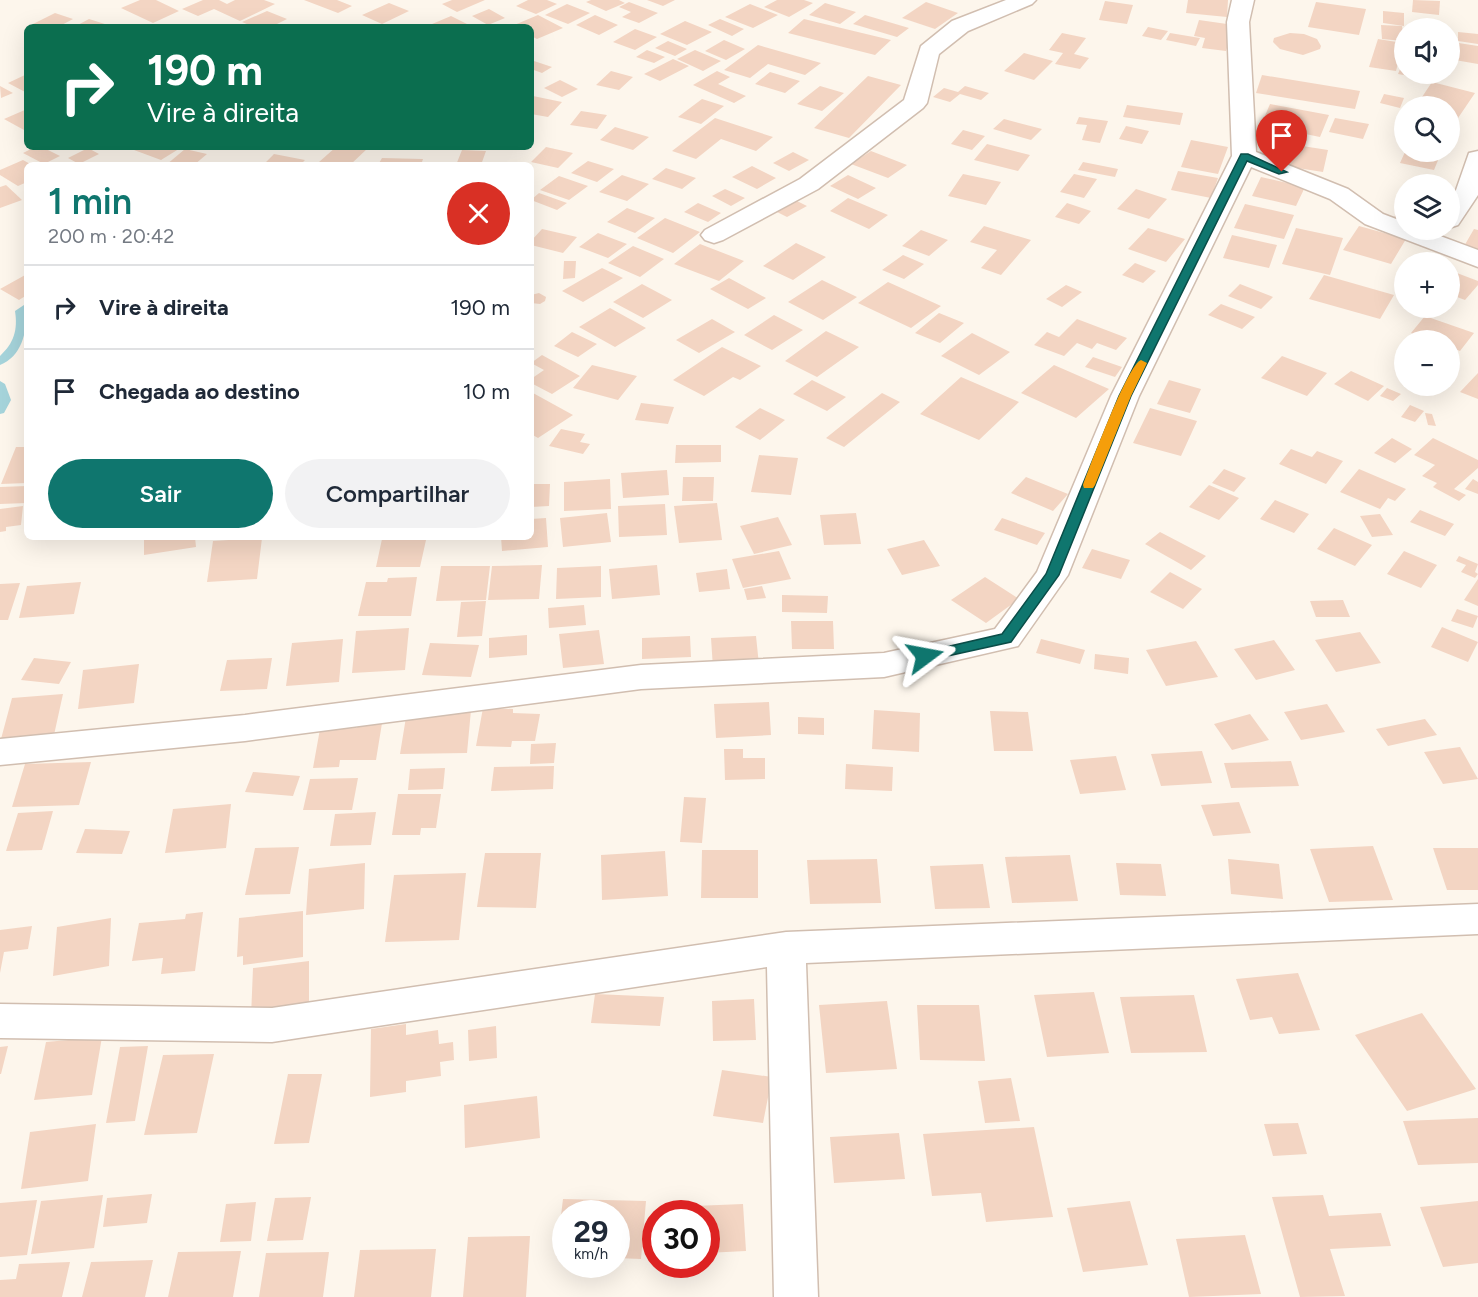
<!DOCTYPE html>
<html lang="pt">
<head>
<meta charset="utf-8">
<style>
  body { margin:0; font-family:Figtree,sans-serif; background:#f2f2f3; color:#1f2937; height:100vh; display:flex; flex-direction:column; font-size:22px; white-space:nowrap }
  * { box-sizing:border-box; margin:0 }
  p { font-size:20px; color:#747a83 }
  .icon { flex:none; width:33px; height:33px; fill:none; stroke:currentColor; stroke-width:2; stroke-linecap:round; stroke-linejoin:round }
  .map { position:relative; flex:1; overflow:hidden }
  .drawer { position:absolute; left:24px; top:162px; width:510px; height:378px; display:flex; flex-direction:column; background:#fff; border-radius:9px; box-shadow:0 6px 24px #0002 }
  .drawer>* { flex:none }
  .banner { position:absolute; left:24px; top:24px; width:510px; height:126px; border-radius:9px; box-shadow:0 6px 24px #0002; background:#0b6e4f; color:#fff; overflow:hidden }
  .buttons { position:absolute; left:1394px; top:18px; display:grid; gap:12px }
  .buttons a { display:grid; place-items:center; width:66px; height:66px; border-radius:50%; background:#fff; box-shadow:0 6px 24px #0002; font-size:30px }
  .speed { position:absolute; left:552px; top:1200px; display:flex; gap:12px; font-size:30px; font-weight:700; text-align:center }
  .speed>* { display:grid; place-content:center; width:78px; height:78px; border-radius:50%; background:#fff; box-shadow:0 6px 24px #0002; line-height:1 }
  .speed small { font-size:15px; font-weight:400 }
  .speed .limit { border:9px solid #d22; background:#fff; color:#111 }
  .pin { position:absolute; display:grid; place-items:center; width:51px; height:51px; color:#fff; margin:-62px -26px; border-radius:50% 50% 50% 0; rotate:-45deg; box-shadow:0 0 6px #0007 }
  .pin .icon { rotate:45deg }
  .me { position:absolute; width:66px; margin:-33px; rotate:77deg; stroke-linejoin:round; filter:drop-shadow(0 0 4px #0008) }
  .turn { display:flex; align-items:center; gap:21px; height:126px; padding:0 24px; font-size:27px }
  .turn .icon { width:78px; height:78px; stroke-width:2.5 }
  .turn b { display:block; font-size:42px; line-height:51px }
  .round { display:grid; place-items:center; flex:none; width:63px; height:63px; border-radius:32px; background:#f2f2f3 }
  .summary { display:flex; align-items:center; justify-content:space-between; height:102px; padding:0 24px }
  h1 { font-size:36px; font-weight:600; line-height:45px; color:#0f766e }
  .action { display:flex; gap:12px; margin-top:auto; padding:12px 24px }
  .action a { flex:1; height:69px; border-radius:36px; background:#0f766e; color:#fff; font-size:24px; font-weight:600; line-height:69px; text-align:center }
  .action a+a { background:#f2f2f3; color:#1f2937 }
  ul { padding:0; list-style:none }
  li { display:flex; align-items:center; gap:18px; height:84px; padding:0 24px; border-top:2px solid #e0e1e3 }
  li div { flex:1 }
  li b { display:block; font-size:22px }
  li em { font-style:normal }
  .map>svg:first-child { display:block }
</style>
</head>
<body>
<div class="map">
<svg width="1478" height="1297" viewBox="0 0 1478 1297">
  <rect width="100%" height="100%" fill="#fdf6ec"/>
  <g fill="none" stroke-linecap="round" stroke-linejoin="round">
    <path fill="#a5d3da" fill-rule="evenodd" d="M27,303V311L25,312C28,332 21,357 0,365V356C14,343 18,330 15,311Z
      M0,381L5,384L11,400L4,413L0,414Z"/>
  </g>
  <path fill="#f3d5c3" d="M140,0H156L179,11L153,23L121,8Z
    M203,0H219L227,4L235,0H264L275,4L240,21L214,9L198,16L182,9Z
    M304,0H337L352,6L338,13Z
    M452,0H485L457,12L442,4Z
    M528,0H547L557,4L536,14L516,6Z
    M591,0H619L625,3L606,11L586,2Z
    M647,0H675L663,6Z
    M777,0H804L813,3L789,17L764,7Z
    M1188,0H1228L1227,17L1186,13Z
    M1413,0L1440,1L1439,15L1412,12Z
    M1105,1L1133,5L1127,24L1099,20Z
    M629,2L658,13L639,23L622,17L631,12L619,7Z
    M926,2L958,13L935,29L902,18Z
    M1316,2L1366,9L1359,35L1308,27Z
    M389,3L409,11L382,24L362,15Z
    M825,3L856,12L840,24L809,15Z
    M567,4L590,13L568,24L545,15Z
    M750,4L778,15L753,28L725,17Z
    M489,9L505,18L488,25L472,16Z
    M267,11L287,19L271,27H254L242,22Z
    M1383,11L1404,13V26L1383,23Z
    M55,13L73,19L58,27L33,24Z
    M538,15L563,28L537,39L531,36V27L512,26Z
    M595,15L618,25L599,35L576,25Z
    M865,15L909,28L897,37L853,24Z
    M451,16L473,27H425Z
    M89,19L108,25L104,27H74Z
    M720,19L744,29L732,36L708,25Z
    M804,19L891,40L875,55L788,33Z
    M1199,20L1234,25L1226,51L1202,48L1205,38L1194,36Z
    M685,21L712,32L687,45L660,34Z
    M1381,25L1402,26L1404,41L1382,39Z
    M1148,27L1168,31L1161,40L1142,36Z
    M635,29L657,37L635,50L613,42Z
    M1458,32L1478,34V44L1458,41Z
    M1062,33L1086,38L1074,54L1089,58L1080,69L1055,64L1063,53L1049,50Z
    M1170,33L1200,38L1196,46L1166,40Z
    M1290,33L1304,34L1317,39L1321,46L1320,49L1303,55L1280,49L1273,42L1274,38Z
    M1378,39L1403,43L1396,71L1369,67Z
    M724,40L745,49L726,60L705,51Z
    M668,41L687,49L675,56L655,48Z
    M1452,42L1478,46V64L1449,59Z
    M758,45L821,63L805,75L768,64L750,78L724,70Z
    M647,50L665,57L654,63L636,57Z
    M695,50L721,61L703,71L677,59Z
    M1024,53L1053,61L1034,80L1004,71Z
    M673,59L689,66L660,81L644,74Z
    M531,60L552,67L542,73L531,69Z
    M1404,60V74H1428L1425,79L1398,74Z
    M611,71L633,77L619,90L596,85Z
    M717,71L730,77L718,84L746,96L734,103L693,85Z
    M770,72L800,81L785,93L755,84Z
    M27,74V93L8,83Z
    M1262,75L1360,91L1355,109L1256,93Z
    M868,76L901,85L849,138L814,128Z
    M560,80L578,89L562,97L544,88Z
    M1432,82L1475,93L1456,121L1449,120V106H1416Z
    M0,86L13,93L1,98Z
    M820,86L844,93L822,111L797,104Z
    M965,86L989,93L981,100L960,94L950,102L933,97L944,88L958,92Z
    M1384,94L1404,98L1400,108L1380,103Z
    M533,96L562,102L548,117L531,114Z
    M702,99L724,106L701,124L678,117Z
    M1270,104L1329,115L1320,137L1261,125Z
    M1127,105L1183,113L1180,125L1123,117Z
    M27,109V128L24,130L4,119Z
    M581,111L607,115L597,129L570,125Z
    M1079,117L1108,121L1100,143L1082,140L1087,125L1076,124Z
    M715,118L773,137L756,151L721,139L696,159L672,151Z
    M1335,118L1369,124L1363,139L1329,132Z
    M1004,119L1042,129L1031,140L993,129Z
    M1126,126L1149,131L1142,144L1119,139Z
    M615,127L649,137L633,150L600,140Z
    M963,130L985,136L972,150L951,144Z
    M1191,140L1228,147L1218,174L1181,167Z
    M1283,143L1328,150L1323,172L1278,165Z
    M987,144L1030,155L1018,171L974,160Z
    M35,147H42L60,156L44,164L23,153Z
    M140,147H182L161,160L134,150Z
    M336,147H362L368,148L350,165L319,162Z
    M546,147L573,153L558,168L531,162Z
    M88,148L99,154L79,164L68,158Z
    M185,149L207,154L194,165H166Z
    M462,150L486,151L481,165H456Z
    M871,151L907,165L888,178L851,164Z
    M793,152L809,160L789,171L773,163Z
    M1405,152H1434L1441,153L1434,170L1400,163Z
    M274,154L305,160L300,165H263Z
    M382,158L423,159L421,165H378Z
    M23,160L32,165H27V182L18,186L0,175V170Z
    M588,161L614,169L597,182L571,173Z
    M1083,162L1118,169L1115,177L1078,170Z
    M752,166L776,178L757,189L732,177Z
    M666,168L696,178L682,189L652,179Z
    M1178,171L1218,178L1211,198L1171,190Z
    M963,174L1001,182L986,205L948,196Z
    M1074,174L1097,179L1084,198L1060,192Z
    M622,175L649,184L627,201L599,192Z
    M848,175L876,188L858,199L830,186Z
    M559,176L588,186L569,200L540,190Z
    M1261,177L1305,187L1296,206L1252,196Z
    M6,185L22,200L0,208V187Z
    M725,189L745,198L731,206L712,196Z
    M1136,189L1167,199L1149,219L1117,209Z
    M539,193L567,203L557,210L531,200Z
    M848,198L888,215L869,229L830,211Z
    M793,199L807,206L787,217L773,210Z
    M698,203L721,213L708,222L684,212Z
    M1067,203L1091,211L1079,224L1055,217Z
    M1404,203V224L1392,220Z
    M1245,204L1294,215L1284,239L1234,228Z
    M627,208L655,218L635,233L607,222Z
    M665,218L700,232L673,253L637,238Z
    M984,226L1031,240L1001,275L981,268L997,250L970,242Z
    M1359,226L1406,239L1391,264L1343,250Z
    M1148,228L1185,239L1166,262L1128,249Z
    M1296,228L1343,238L1330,275L1282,264Z
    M542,229L577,237L563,253L531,245V241Z
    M1474,229L1478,230V252L1463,248Z
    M921,230L948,240L929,256L902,246Z
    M598,233L627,244L608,258L579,247Z
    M1232,235L1277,245L1269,268L1223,258Z
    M796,243L826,257L793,280L763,266Z
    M700,244L744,261L719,281L674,264Z
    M633,246L664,259L640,277L608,263Z
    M903,255L924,264L904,279L882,270Z
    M564,261H576L575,278L563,279Z
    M1135,263L1156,271L1143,283L1122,275Z
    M602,268L623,278L583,302L562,291Z
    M1449,270L1478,281V285L1465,300L1449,294Z
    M27,274V295L19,300L0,289Z
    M1324,275L1394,295L1380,319L1309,299Z
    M729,278L766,298L748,309L710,289Z
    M822,280L857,297L823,320L788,302Z
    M888,282L941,306L911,328L858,303Z
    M642,284L672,300L643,318L613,302Z
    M1240,284L1273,297L1261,309L1228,296Z
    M1066,285L1082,292L1062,307L1046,299Z
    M539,293L546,297L545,301L540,304L531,303V295Z
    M1221,304L1255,317L1242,329L1208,315Z
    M610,308L646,328L615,347L579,327Z
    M939,313L964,323L940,343L915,333Z
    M774,315L803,330L772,350L744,335Z
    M1425,316L1474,333L1460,351L1449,347V340H1431L1411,333Z
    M712,319L735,332L699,353L676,340Z
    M1077,319L1127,338L1116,350L1097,343L1092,349L1077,343L1064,356L1034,345L1047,332L1059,337Z
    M826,331L859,347L817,377L785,361Z
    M572,332L597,344L578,357L554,346Z
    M972,333L1010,352L979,375L941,356Z
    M722,347L761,366L740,380L733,377L704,396L673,380Z
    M542,355L580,376L552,394L531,383V379L544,370L531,363Z
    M1282,356L1327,373L1307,396L1261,378Z
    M1093,357L1122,367L1115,377L1085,367Z
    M592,365L637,376L618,400L573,388Z
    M1054,365L1109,389L1076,418L1021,393Z
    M1351,371L1384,386L1368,401L1334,384Z
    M1478,373V399L1460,392Z
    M961,377L1019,402L979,440L920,414Z
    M812,380L846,397L827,411L793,394Z
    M1169,380L1201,389L1190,413L1157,404Z
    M1387,388L1401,394L1393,401L1380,396Z
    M533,393L573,415L538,438L531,434V395Z
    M882,393L900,402L844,447L826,438Z
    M641,403L674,407L668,424L635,420Z
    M1410,405L1424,411L1415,422L1401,417Z
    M760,408L785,420L760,440L735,427Z
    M1150,408L1197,421L1181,456L1133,443Z
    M1425,413L1432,414L1436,426L1428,425Z
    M561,429L585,434L580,442L590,444L583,454L549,446Z
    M1392,438L1412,449L1395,463L1374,453Z
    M1433,438L1478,460V468L1454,489L1466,495L1459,501L1433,487L1437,483L1422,476L1435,465L1414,455Z
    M676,445H721V462L675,463Z
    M16,447H27V483L1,484Z
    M1291,449L1312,457L1317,451L1343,461L1326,484L1279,464Z
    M759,455L798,458L791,495L751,492Z
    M1224,469L1246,478L1234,492L1212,483Z
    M1359,469L1406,489L1395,501L1388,498L1380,509L1340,492Z
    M667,470L669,495L623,498L621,473Z
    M683,477H714L713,501H682Z
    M1026,477L1068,494L1053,511L1011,493Z
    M610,479L611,509L564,511V482Z
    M1473,479L1478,482V494L1465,489Z
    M531,484H550L549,506L531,507Z
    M1209,485L1239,498L1219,520L1189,507Z
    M27,486V503L0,504V487Z
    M1275,500L1309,514L1294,533L1260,519Z
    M717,503L722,540L679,543L674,506Z
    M665,504L667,535L619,537L618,506Z
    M23,506L21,525L6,527V531L0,532V509Z
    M1420,510L1454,524L1445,536L1410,522Z
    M607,513L611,542L563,547L560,518Z
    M856,513L861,544L824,545L820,515Z
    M1380,514L1393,535L1372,537L1360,516Z
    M778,517L792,545L754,554L740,526Z
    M546,518L548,547L502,551L501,537H531V519Z
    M1002,518L1045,533L1037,545L994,530Z
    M1334,528L1372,545L1355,566L1317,549Z
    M1160,532L1206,556L1191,570L1145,544Z
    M144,537H195L196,547L144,555Z
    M262,538L257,579L207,582L213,541Z
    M382,539L426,540L420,567H376Z
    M924,540L940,566L902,575L887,549Z
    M1092,549L1130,560L1121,579L1082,568Z
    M779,551L791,579L743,588L732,559Z
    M1404,551L1437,565L1421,588L1387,574Z
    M1459,556L1478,564L1475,572L1478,574L1475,578L1461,572L1466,565L1456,561Z
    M542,565L539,599L488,600L492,566Z
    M657,565L660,595L612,599L609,569Z
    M441,566H490L486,600L436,601Z
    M601,566V597L556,599L557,568Z
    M727,569L730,589L699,592L696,573Z
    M1170,572L1202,589L1183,609L1150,592Z
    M417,577L411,616H358L366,582H387L388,578Z
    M985,577L1019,599L986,623L951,600Z
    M1478,579V606L1464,600Z
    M81,582L74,614L19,618L27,586Z
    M20,583L8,620H0V584Z
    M762,586L766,598L747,600L744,589Z
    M782,595L828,596L827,613L782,612Z
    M1343,600L1350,617H1316L1310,601Z
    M486,601L482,636L457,637L461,602Z
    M584,605L586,625L549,628L548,608Z
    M1457,609L1478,616L1473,628L1451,621Z
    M791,621H833L834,649H792Z
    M1442,627L1478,642L1468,662L1431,647Z
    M409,628L405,670L352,673L356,631Z
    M599,630L604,664L563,668L559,634Z
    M1360,632L1381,663L1336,672L1315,640Z
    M527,635V655L489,658V638Z
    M690,636L691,657L642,659V638Z
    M756,636L759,665L713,668L711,638Z
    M343,639L339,682L286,686L292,643Z
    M1041,639L1085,650L1080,664L1036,653Z
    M1274,640L1295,670L1256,680L1234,649Z
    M1196,641L1218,677L1166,686L1146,650Z
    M430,643L479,645L471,677L422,675Z
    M1095,654L1129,658L1128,674L1094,669Z
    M34,658L71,662L59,684L21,680Z
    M272,658L267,689L220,691L227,660Z
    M139,664L134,703L78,709L83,670Z
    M63,694L54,735L1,739L12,698Z
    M769,702L771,735L716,738L714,704Z
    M1327,704L1345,732L1301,740L1284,712Z
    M483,708L513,709V713L540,714L535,741H512L511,747L476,746Z
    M471,710L467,753L400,754L407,711Z
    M874,710L920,713L919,752L872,749Z
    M990,711L1028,712L1033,751H994Z
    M1250,714L1269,740L1232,750L1214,724Z
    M383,717L376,760H340L339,767L313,768L320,729L357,728L359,718Z
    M798,717L824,718V735L798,734Z
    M1425,719L1437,735L1388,746L1376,729Z
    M556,743L554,763L530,764L531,744Z
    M1460,747L1478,779L1443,784L1424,752Z
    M724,749H743V758H765V779L725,780Z
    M1202,751L1212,783L1161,786L1151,754Z
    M1116,756L1126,790L1080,794L1070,760Z
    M1291,761L1299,786L1231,788L1224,763Z
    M91,762L79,805L12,807L25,764Z
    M846,764L893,767L892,791L845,789Z
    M554,766L553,789L491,791L494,767Z
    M445,768L443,789L408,790L410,769Z
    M253,772L300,776L293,796L245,792Z
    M358,778L352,810H303L310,779Z
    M398,794H441L436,828H421L420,835H392Z
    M684,797L706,798L702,843L680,842Z
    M1239,802L1251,833L1213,836L1201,805Z
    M231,804L226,848L165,853L173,809Z
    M53,811L42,850L6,851L18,813Z
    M376,812L371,845L330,846L335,814Z
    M85,829L130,831L122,854L76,853Z
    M1373,846L1393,900L1329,902L1310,849Z
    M299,847L290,894L245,895L255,848Z
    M1433,848H1478V890H1447Z
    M702,850H758V898H701Z
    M665,851L668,896L602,900L601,855Z
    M485,853H541L536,908L477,907Z
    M1070,855L1078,901L1012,903L1005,857Z
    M877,859L881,903L810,904L807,860Z
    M1228,859L1279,864L1283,899L1231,894Z
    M365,863L364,909L306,915L309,869Z
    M1116,863L1161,864L1166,896L1120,895Z
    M983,864L990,908L935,909L930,866Z
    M466,873L459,940L385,942L394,875Z
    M303,911V957L243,965V956L237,957L239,918Z
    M203,912L195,971L161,974L163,958L132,961L139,923L185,919L186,914Z
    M111,918L109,966L53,976L57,927Z
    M32,926L28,949L4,952L0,973V930Z
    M309,961V1009L251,1017L253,968Z
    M1298,973L1320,1030L1279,1034L1272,1017L1250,1020L1236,979Z
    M1094,992L1109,1053L1047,1057L1034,995Z
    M595,994L664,997L660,1026L591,1023Z
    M1194,995L1207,1052L1131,1053L1120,997Z
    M754,999L756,1040L713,1041L712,1001Z
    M887,1001L897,1069L826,1073L819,1005Z
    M917,1005H979L985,1061L920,1060Z
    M1422,1013L1476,1089L1407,1111L1355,1035Z
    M406,1024V1035L438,1030L439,1044L453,1042L454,1060L440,1062L441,1076L406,1081V1092L370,1097L371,1029Z
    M496,1026L497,1058L469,1061L468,1030Z
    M102,1037L92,1095L34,1100L46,1042Z
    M8,1046L1,1074H0V1047Z
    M148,1046L135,1121L106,1123L120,1047Z
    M214,1054L197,1133L144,1135L163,1055Z
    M722,1070L772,1077L763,1123L713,1116Z
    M288,1074H322L309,1143L274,1144Z
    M1011,1078L1020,1121L985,1123L978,1081Z
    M537,1096L540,1138L465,1148L464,1105Z
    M1478,1118V1163L1418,1165L1403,1121Z
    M1298,1123L1307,1154L1273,1156L1264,1124Z
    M96,1124L88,1181L21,1189L30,1132Z
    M1034,1127L1053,1217L986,1222L981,1193L932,1196L923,1134Z
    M899,1133L905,1179L834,1183L830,1137Z
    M152,1194L147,1223L103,1227L107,1198Z
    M103,1195L94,1248L31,1254L41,1201Z
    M1323,1195L1329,1216L1381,1213L1391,1246L1330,1249L1345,1296L1300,1297L1272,1197Z
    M311,1197L303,1240L267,1241L275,1198Z
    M563,1199L646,1201L641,1259L616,1258V1214H566V1257H556Z
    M37,1200L27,1255L0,1257V1203Z
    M1130,1201L1148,1265L1083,1272L1067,1208Z
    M1478,1201V1263L1443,1267L1420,1207Z
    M256,1202L251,1241L220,1242L226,1204Z
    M743,1204L746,1251L706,1253V1214H695L694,1206Z
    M1245,1235L1261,1294L1189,1297L1176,1239Z
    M530,1236L526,1297H463L468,1237Z
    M436,1249L431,1297H354L360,1250Z
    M241,1251L233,1297H168L178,1252Z
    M329,1252L323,1297H259L266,1253Z
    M153,1260L145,1297H82L91,1262Z
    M70,1262L62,1297H0V1280L16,1279L19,1264Z"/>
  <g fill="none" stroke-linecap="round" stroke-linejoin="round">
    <g stroke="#d1beb0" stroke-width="3">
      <path id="street" d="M1006,0H1036L1032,4L968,31L939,54L927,103L923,108L818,189L723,240L714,243L705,240L701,235L705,230L800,179L904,100L921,46L952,21Z
        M1232,0H1254L1249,22L1256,152L1348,189L1383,214L1404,222V230H1424L1478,250V267L1365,224L1330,199L1251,167L1139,396L1068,575L1018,646L884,677L641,689L245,741L0,765V739L245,715L641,665L884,653L995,629L1037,572L1111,396L1232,156L1227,22Z
        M1478,151V195L1458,225L1449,228V201L1455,193L1469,153Z
        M1478,904V934L806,963L818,1297H774L767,967L272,1042L0,1038V1004L272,1008L786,932Z"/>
    </g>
    <use href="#street" fill="#fff" fill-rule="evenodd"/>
  </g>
  <path fill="#0f766e" stroke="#0a4d48" stroke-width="1.5" d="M1241,154H1248L1287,172L1279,174L1247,161L1131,396L1059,575L1011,642L925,661L920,660L918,656L920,653L1002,634L1046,574L1119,396Z"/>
  <path fill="#f59e0b" d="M1141,360L1147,363L1131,396L1095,485L1093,488H1084L1083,485C1090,466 1128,364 1141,360Z"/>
</svg>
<div class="buttons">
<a><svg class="icon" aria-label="sound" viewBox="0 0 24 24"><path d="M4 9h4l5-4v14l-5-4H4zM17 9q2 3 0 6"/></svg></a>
<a><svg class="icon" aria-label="search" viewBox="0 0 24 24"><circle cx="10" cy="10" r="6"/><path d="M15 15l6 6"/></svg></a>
<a><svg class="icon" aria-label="layers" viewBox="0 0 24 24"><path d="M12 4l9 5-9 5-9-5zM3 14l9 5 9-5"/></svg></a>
<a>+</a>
<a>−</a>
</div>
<div class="speed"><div>29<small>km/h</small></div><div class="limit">30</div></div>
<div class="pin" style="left:1282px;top:172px;background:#d93025"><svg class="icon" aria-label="arrive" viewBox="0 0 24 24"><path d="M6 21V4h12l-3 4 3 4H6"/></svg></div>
<svg class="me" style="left:925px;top:656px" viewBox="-20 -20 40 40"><path d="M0-17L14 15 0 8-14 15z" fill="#0f766e" stroke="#fff" stroke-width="4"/></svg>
<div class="banner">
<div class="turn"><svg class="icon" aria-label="right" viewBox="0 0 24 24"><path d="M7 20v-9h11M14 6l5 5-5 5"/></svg><div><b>190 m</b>Vire à direita</div></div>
</div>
<section class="drawer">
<div class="summary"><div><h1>1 min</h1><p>200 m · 20:42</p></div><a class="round" style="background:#d93025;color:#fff"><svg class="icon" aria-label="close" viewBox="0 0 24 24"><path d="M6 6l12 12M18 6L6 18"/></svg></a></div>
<ul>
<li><svg class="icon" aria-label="right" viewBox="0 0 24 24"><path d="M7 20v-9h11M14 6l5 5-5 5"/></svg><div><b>Vire à direita</b></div><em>190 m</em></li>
<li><svg class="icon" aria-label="arrive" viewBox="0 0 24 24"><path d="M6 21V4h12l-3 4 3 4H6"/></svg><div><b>Chegada ao destino</b></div><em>10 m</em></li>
</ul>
<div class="action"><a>Sair</a><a>Compartilhar</a></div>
</section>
</div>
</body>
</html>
